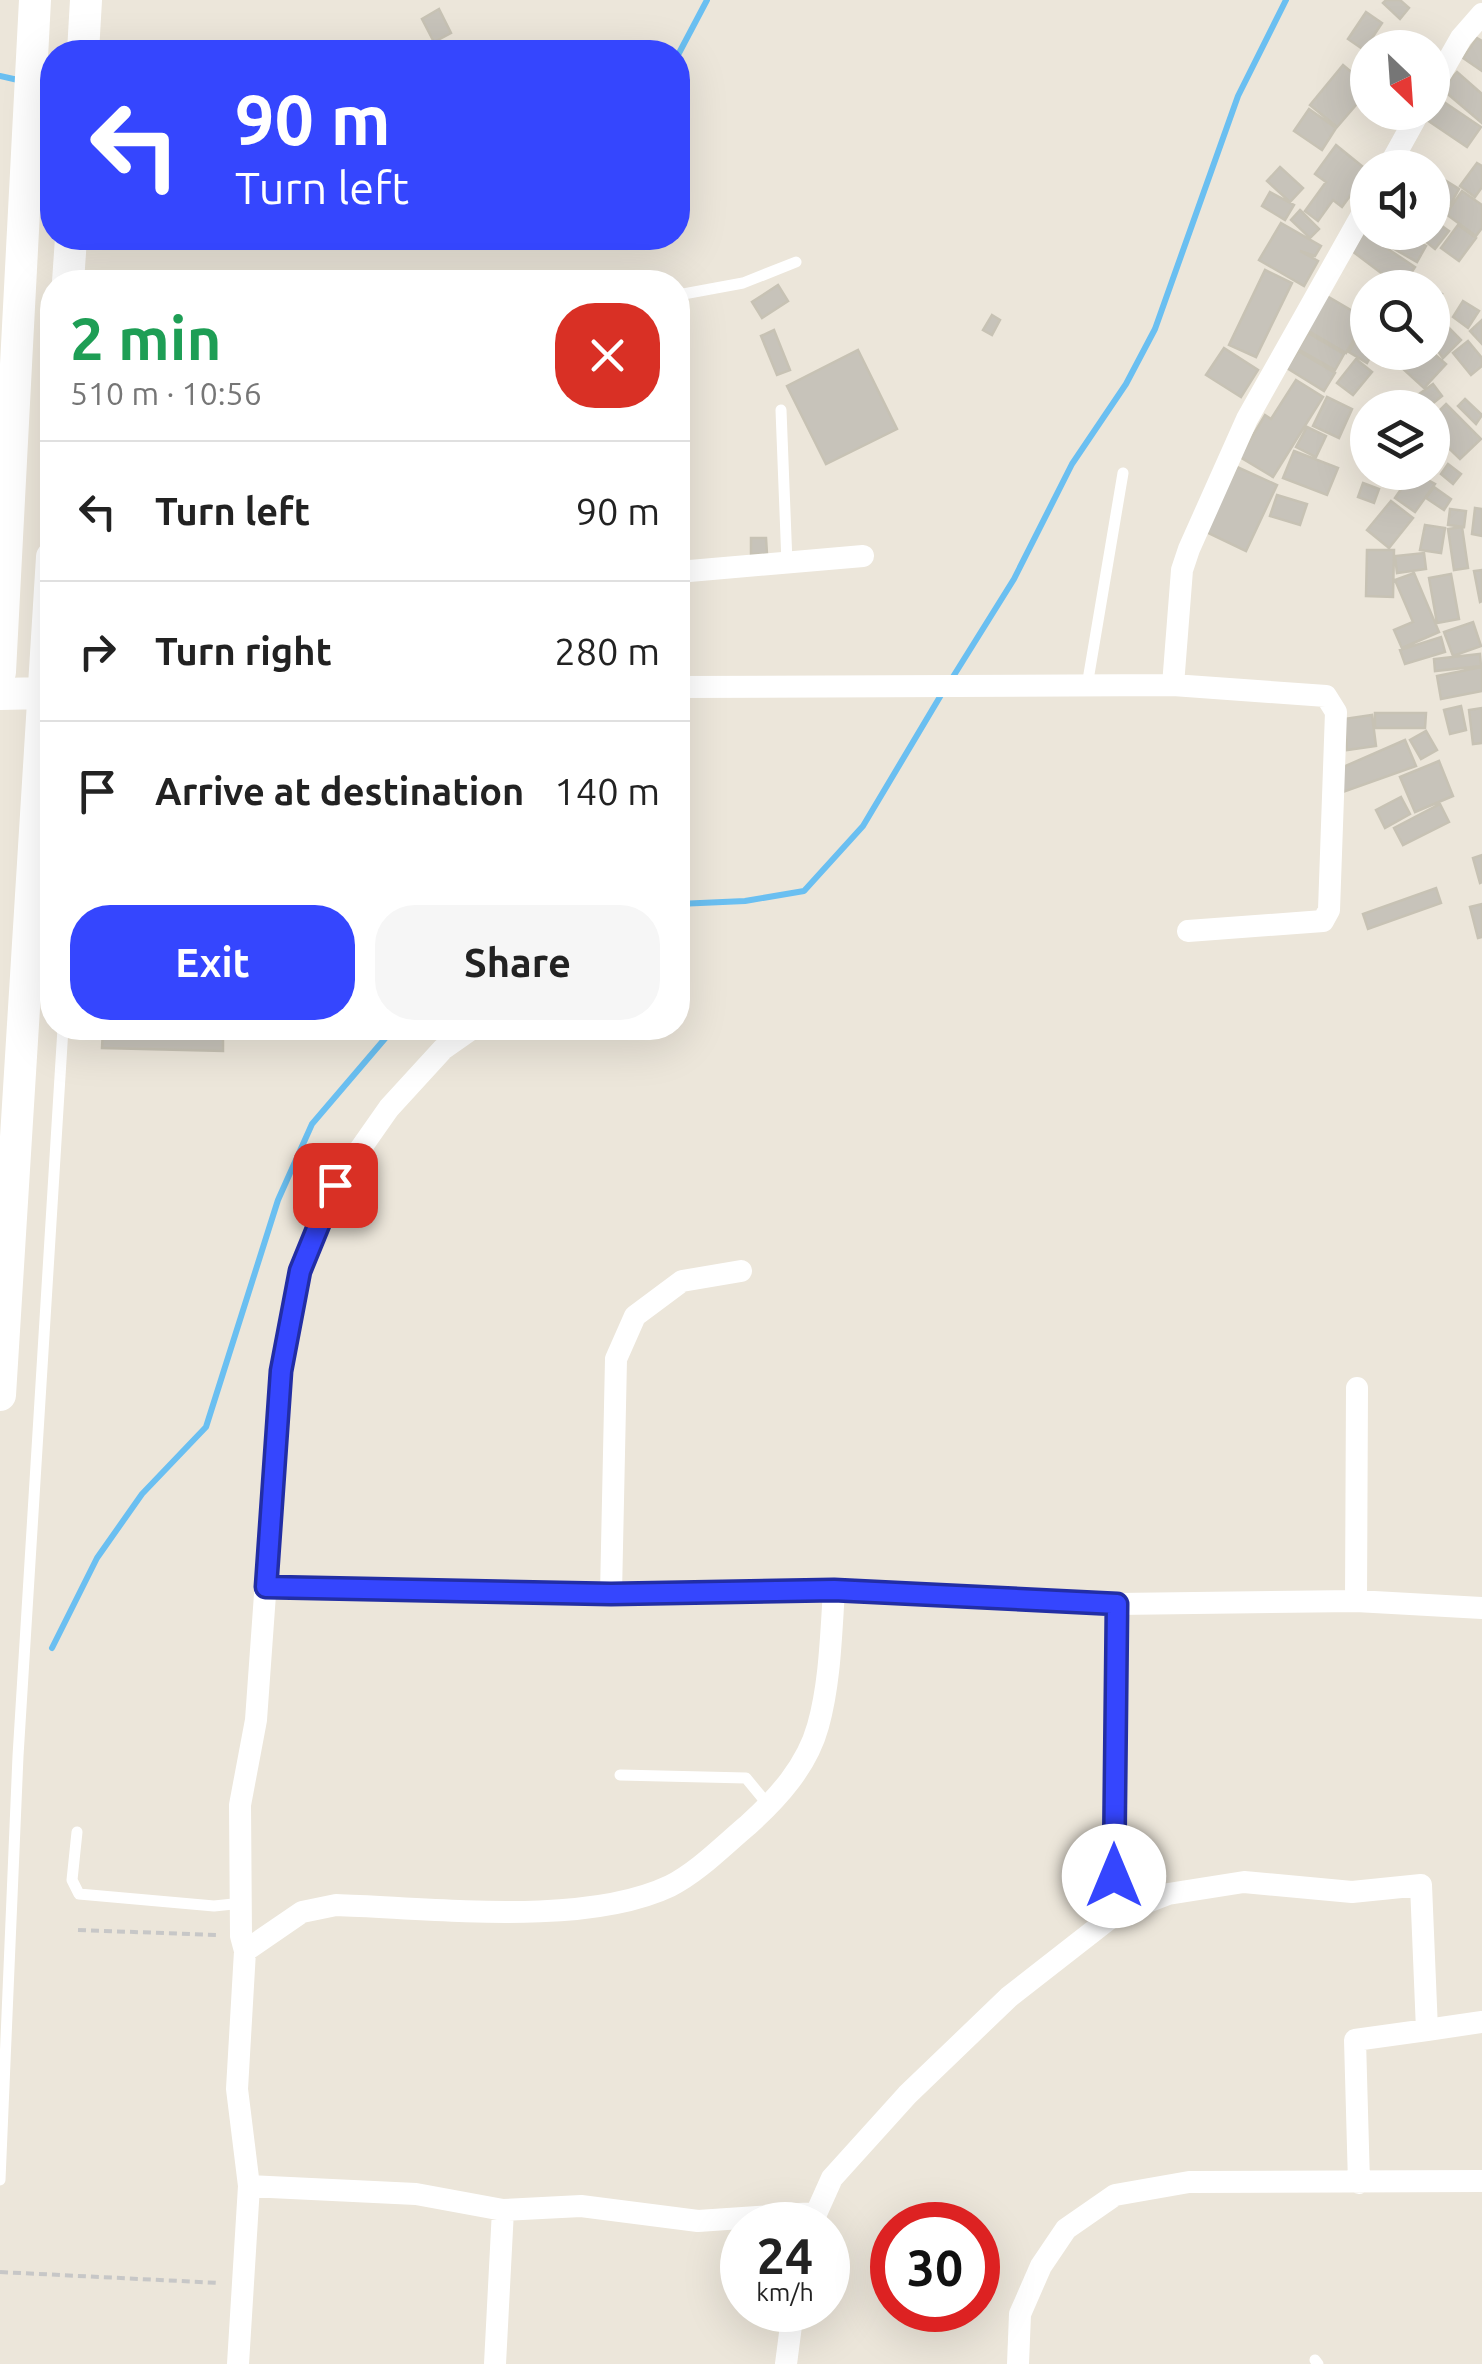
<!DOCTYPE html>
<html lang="en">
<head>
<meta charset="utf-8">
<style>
  body { margin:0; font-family:Ubuntu,sans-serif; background:#f6f6f6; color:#222; height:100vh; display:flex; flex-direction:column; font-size:38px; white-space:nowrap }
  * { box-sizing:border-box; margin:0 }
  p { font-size:32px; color:#767676 }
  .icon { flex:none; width:55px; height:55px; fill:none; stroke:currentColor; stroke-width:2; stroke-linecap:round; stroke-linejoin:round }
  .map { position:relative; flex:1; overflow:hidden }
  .panel { position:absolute; left:40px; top:270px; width:650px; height:770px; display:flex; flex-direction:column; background:#fff; border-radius:40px; box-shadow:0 10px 40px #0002 }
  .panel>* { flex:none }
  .top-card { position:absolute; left:40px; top:40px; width:650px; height:210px; border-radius:40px; box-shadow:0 10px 40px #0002; background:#3546fe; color:#fff; overflow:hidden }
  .needle { width:65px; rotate:155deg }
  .fabs { position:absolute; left:1350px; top:30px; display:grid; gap:20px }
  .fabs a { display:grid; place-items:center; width:100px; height:100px; border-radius:50%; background:#fff; box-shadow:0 10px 40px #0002; font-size:50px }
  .speed { position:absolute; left:720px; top:2202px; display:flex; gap:20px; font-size:50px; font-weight:700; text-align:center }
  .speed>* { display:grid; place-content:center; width:130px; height:130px; border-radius:50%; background:#fff; box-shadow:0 10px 40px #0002; line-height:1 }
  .speed small { font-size:25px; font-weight:400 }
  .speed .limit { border:15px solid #d22; background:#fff; color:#111 }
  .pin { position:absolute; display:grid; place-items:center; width:85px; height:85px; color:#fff; margin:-42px; border-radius:20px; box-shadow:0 5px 15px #0006 }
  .me { position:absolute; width:110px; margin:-55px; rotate:0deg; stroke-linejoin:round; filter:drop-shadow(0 0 8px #0008) }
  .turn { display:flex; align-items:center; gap:35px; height:210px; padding:0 30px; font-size:45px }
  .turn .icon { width:130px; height:130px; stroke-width:2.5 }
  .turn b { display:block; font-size:70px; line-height:85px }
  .round { display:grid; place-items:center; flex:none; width:105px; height:105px; border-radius:40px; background:#f6f6f6 }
  .headline { display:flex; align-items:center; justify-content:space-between; height:170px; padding:0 30px }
  h1 { font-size:60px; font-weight:700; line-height:75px; color:#1e9e55 }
  .action { display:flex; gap:20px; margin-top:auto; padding:20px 30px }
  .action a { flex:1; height:115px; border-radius:40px; background:#3546fe; color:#fff; font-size:40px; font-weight:700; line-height:115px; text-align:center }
  .action a+a { background:#f6f6f6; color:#222 }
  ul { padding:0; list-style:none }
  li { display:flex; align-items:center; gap:30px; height:140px; padding:0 30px; border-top:2px solid #e0e0e0 }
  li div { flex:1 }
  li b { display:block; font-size:38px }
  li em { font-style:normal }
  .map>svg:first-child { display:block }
</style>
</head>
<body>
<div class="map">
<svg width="1482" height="2364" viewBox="0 0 1482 2364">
  <rect width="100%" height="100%" fill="#ece6da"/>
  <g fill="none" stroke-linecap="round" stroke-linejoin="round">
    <path stroke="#6abff1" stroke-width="6" d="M678,55L707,0
      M0,76L18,80
      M951,680L1014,579L1072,464L1126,384L1155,329L1238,96L1286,0
      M678,904L745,901L804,891L863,826L944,690
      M52,1648L97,1558L142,1494L206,1427L278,1200L312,1124L394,1028"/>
  </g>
  <path fill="#c7c3ba" stroke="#c7c2b4" stroke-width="2.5" d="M1386,0H1400L1409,8L1400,19L1383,3Z
    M439,9L451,33L434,42L422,19Z
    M1366,12L1382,23L1364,50L1348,39Z
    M1477,38L1482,41V71L1463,58Z
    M1343,65L1368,86V91L1337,127L1310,105Z
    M1457,72L1482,94V123L1442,89Z
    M1438,98L1481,127L1467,147L1424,118L1432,112Z
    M1309,109L1336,128L1322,150L1294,131Z
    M1336,145L1368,171L1342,207L1333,200L1318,221L1305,211L1326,182L1315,174Z
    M1403,153L1426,168H1393Z
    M1477,163L1482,166V187L1475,197L1460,186Z
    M1280,167L1303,188L1290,202L1267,181Z
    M1432,172L1459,189L1450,205L1432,194Z
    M1462,191L1482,205V228L1476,236L1446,214Z
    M1270,192L1294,205L1285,220L1262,206Z
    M1432,197L1446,206L1436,219L1432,216Z
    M1300,210L1319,229L1310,238L1291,220Z
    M1368,219V232H1402L1426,246L1417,262L1361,230Z
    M1432,219L1449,231L1435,249L1414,232H1432Z
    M1281,223L1321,246L1315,256L1300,251L1318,261L1304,286L1259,260Z
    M1458,225L1476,238L1459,261L1441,248Z
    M1364,233L1415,267L1401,288L1352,251Z
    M1265,270L1292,283L1256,357L1229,345Z
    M1413,276L1432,288H1406Z
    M778,285L788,301L762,318L752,302Z
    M1432,288L1442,294L1432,310Z
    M1327,296L1366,319L1346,353L1307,330Z
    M1463,301L1479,311L1468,328L1453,317Z
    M992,315L1000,320L992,335L983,330Z
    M1482,320V344L1470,331Z
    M1368,321V352H1373L1367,363L1349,352Z
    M1448,327L1461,340L1443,358L1432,343Z
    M774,330L790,370L777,375L761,336Z
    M1308,333L1344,354L1335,370L1298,349Z
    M1468,341L1482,358V366L1471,375L1453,353Z
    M1224,348L1258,370L1241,397L1206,375Z
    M858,350L897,429L826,464L787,386Z
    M1298,351L1335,373L1324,391L1287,368Z
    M1416,352H1432L1446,364L1424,388L1402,368Z
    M1356,359L1372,372L1353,395L1337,383Z
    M1296,380L1323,397L1273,477L1240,457L1265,415L1271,419Z
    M1433,384L1442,396L1427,408H1412L1408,402Z
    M1327,397L1352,409L1339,438L1313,426Z
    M1465,399L1482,415L1476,424L1458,406Z
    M1446,404L1481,439L1460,459L1432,432V418Z
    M1307,427L1326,436L1316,457L1296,447Z
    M1294,451L1338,468L1327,495L1283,478Z
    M1448,464L1461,474L1453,484L1441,474Z
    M1237,467L1277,485L1246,551L1206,532Z
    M1413,472L1435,484L1415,512L1395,498Z
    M1363,483L1379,489L1374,503L1358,497Z
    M1434,487L1451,499L1444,510L1426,498Z
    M1277,495L1307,504L1300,525L1270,516Z
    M1391,501L1413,518L1389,548L1367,530Z
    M1475,508L1482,509V536L1472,534Z
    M1450,509L1466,511L1464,527L1448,525Z
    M1425,525L1445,528L1441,553L1420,550Z
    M1462,527L1468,568L1454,570L1448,529Z
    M751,538H766L767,554H751Z
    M1367,550H1394L1393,597L1366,596Z
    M1424,553L1426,569L1397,573L1395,556Z
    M1482,570V601L1480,602L1474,571Z
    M1414,573L1439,632L1402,648L1394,630L1413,622L1395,580Z
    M1451,574L1459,619L1437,623L1429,578Z
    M1473,622L1481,646L1453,656L1444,632Z
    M1441,637L1445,652L1405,664L1400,650Z
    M1480,654L1481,666L1435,671L1434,659Z
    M1482,667V691L1441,699L1437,676Z
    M1461,706L1466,730L1450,734L1444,710Z
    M1482,708V743L1473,744L1469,710Z
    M1375,713H1426L1425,728H1375Z
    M1372,715L1376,746L1347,750L1344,719Z
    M1426,731L1437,750L1421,759L1410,740Z
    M1405,740L1416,766L1343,792L1334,771Z
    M1439,761L1453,796L1415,812L1400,777Z
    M1401,797L1410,814L1385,828L1376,810Z
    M1440,804L1449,822L1403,845L1394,828Z
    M1482,855V882L1480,883L1473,858Z
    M1436,888L1441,903L1368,929L1363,914Z
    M1482,904V937L1478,938L1470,907Z
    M103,1028H223V1051L102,1048Z"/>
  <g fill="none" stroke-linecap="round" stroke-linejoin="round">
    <path stroke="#c7c7c7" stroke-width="4" stroke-dasharray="8 5" stroke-linecap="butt" d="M78,1930L218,1935
      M0,2272L220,2283"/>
    <path stroke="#fff" stroke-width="11" d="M678,295L743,283L796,262
      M781,410L787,563
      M1087,686L1123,473
      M620,1775L746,1778L769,1806
      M77,1832L72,1880L79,1894L214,1906L243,1903
      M0,2180L18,1756L63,1028
      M1315,2360L1318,2364"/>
    <path stroke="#fff" stroke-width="22" d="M1432,89L1461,38L1482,14
      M1388,168L1419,112
      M678,572L863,556
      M1173,685L1326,696L1336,712L1329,910L1323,921L1188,931
      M678,687L1173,685L1182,570L1189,549L1247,419L1368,204
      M266,1587L611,1594L834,1590L1117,1604L1356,1601L1482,1608
      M611,1594L616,1359L635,1316L682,1281L741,1271
      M1356,1601L1357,1388
      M1114,1915L1117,1604
      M245,1951L302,1912L336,1905C431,1908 584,1927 670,1886C698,1872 724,1845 748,1825C778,1798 807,1766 818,1726C830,1683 831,1635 834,1590
      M1359,2183L1355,2040L1427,2030
      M249,2186L416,2194L503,2210L581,2206L698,2221L814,2213
      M811,2225L832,2178L907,2095L1009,1997L1114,1915L1168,1894L1244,1882L1352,1892L1421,1885L1427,2030L1482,2022
      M238,2364L249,2186L237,2089L245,1951L241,1936L240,1805L256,1720L281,1371L300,1271L335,1185L389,1108L443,1049L473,1028
      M495,2364L503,2210
      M786,2364L793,2310
      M1018,2364L1020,2314L1041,2266L1066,2229L1115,2195L1189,2182L1482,2181"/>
    <path stroke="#fff" stroke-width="32" d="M83,52L86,0
      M68,282L71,238
      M0,672L35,0
      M0,694L46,693
      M0,1395L52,557"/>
  </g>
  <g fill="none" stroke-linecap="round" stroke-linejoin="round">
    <g stroke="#222ea5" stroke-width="25">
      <path id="route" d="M335,1185L300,1271L281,1371L266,1587L611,1594L834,1590L1117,1604L1114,1876"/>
    </g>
    <use href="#route" stroke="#3546fe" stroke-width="18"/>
  </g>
</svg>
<div class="fabs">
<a><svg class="needle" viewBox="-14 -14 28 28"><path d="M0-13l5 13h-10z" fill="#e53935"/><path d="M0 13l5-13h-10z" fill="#767676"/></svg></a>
<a><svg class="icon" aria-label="sound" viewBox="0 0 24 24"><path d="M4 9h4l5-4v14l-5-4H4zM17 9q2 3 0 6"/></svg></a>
<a><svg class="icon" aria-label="search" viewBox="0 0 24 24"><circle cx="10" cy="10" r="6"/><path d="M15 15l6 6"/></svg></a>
<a><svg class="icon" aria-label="layers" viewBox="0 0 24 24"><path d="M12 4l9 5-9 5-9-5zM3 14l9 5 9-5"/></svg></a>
</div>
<div class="speed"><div>24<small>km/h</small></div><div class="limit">30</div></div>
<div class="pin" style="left:335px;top:1185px;background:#d93025"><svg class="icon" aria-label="arrive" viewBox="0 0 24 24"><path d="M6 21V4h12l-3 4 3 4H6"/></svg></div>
<svg class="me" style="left:1114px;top:1876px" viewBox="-20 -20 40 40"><circle r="19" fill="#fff"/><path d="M0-13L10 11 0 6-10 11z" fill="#3546fe"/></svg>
<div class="top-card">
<div class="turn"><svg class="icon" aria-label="left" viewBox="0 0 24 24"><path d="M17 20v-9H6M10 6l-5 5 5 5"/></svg><div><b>90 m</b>Turn left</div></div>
</div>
<section class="panel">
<div class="headline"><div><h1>2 min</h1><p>510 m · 10:56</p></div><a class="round" style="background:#d93025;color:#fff"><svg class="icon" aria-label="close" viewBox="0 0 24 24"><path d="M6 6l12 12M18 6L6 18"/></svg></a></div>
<ul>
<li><svg class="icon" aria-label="left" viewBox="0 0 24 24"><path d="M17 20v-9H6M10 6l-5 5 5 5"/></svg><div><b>Turn left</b></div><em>90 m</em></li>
<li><svg class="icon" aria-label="right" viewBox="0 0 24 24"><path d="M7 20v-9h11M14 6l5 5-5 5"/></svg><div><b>Turn right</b></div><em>280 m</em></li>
<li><svg class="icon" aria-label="arrive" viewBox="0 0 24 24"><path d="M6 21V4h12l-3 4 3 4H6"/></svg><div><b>Arrive at destination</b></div><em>140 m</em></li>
</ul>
<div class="action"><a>Exit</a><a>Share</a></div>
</section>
</div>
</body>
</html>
